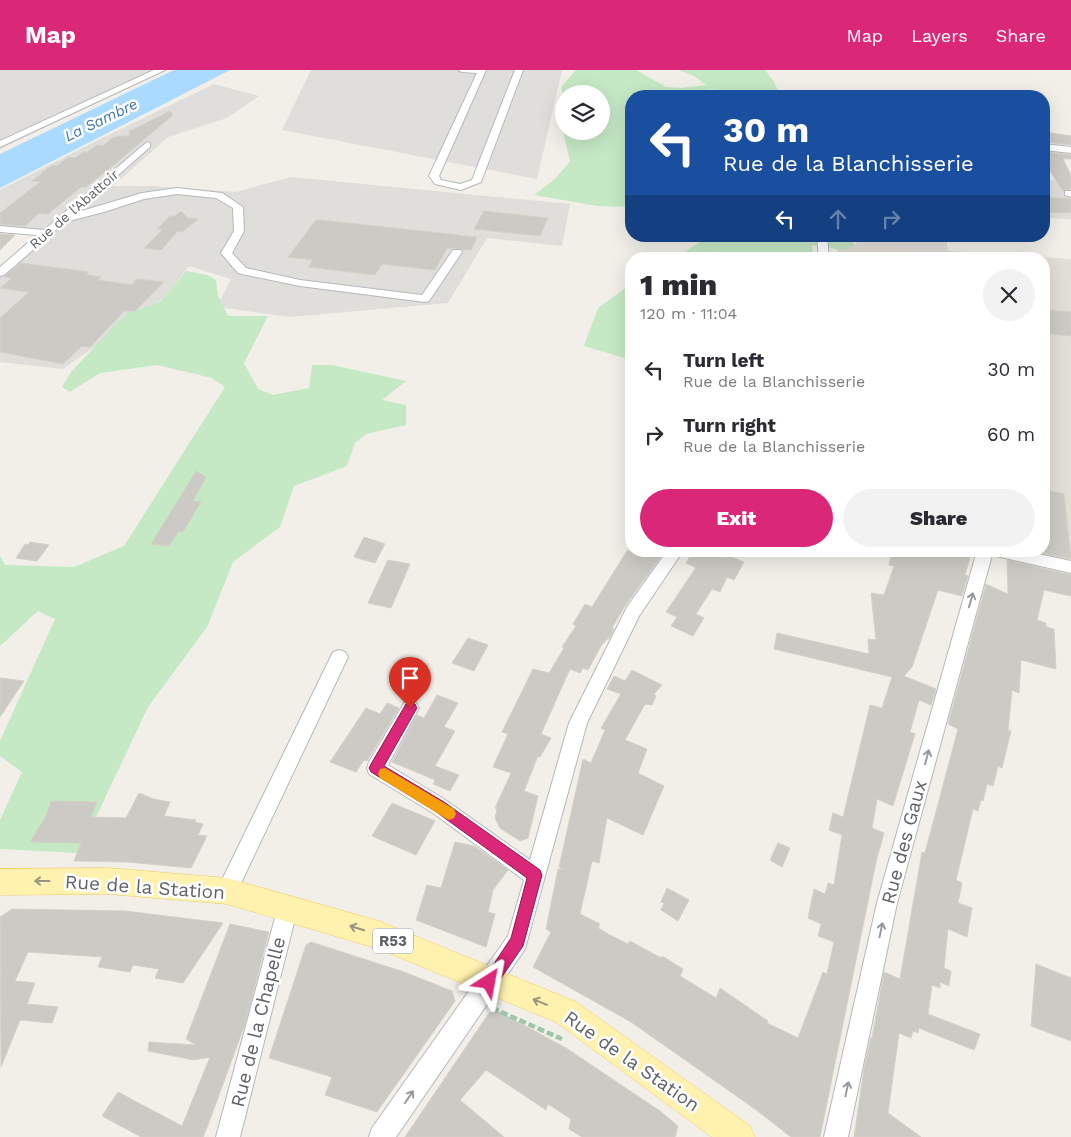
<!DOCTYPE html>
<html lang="en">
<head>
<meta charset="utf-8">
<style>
  body { margin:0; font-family:"Work Sans",sans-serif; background:#f2f2f3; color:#2b2b33; height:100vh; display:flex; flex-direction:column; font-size:19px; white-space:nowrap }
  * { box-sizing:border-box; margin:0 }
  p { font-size:16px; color:#7c7c81 }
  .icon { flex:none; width:28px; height:28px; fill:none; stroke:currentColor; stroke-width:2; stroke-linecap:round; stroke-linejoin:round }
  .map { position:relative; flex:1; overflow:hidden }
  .side { position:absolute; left:625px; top:182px; width:425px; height:305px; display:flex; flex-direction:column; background:#fff; border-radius:20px; box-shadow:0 5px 20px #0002 }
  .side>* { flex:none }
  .banner { position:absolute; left:625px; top:20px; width:425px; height:152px; border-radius:20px; box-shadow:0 5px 20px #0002; background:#1a4fa0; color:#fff; overflow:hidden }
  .buttons { position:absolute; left:555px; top:15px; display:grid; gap:10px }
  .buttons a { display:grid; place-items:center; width:55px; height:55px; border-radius:50%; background:#fff; box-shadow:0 5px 20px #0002; font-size:25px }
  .pin { position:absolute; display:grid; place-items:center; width:42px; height:42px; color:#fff; margin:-51px -21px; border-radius:50% 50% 50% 0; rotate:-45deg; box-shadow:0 0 5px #0007 }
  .pin .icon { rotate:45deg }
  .me { position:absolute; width:55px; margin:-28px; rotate:34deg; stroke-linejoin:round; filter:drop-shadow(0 0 4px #0008) }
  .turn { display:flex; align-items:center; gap:18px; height:105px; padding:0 15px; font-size:22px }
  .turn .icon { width:65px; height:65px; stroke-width:2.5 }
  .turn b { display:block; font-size:35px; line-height:42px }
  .lanes { display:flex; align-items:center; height:48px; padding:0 15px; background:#0003; justify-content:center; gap:25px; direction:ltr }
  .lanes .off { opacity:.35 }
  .round { display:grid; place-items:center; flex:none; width:52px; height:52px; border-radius:26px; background:#f2f2f3 }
  .head { display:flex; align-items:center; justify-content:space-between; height:85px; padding:0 15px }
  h1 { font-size:30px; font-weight:800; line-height:38px }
  .action { display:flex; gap:10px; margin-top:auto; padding:10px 15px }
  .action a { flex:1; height:58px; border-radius:30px; background:#db2777; color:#fff; font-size:20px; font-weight:800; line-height:58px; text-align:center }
  .action a+a { background:#f2f2f3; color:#2b2b33 }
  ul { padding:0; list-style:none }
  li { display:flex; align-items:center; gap:15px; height:65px; padding:0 15px }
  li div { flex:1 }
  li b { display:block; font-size:19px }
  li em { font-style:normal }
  header { display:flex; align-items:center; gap:30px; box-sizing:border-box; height:70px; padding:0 25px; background:#db2777; color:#fff }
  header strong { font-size:24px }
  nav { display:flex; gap:28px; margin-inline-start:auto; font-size:18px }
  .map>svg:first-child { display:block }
</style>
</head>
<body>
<header>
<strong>Map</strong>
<nav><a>Map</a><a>Layers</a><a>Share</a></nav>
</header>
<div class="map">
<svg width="1071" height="1067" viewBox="0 0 1071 1067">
  <rect width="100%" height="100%" fill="#f1efe8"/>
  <path fill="#e0deda" d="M0,0H165L0,79Z
    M311,0H562L537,109L282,60Z
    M214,14L259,26L227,48L168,67L113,116H152L236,122L291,107L570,134L562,176L487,168L448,233L290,247L217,237L231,209L189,196L164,228L63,299L0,292V205L46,166L0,158V120L94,72Z
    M1058,109L1071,111V149L1044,148V111Z
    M856,166H946L948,183L856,174Z"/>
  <path fill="#e1ded6" d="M836,173L1071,189V490L1027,481H1044V189H839Z"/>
  <path fill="#c5e8c5" d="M576,0H636L666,17L681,18L706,15L694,6L678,0H765L774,12L779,22L776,26C763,26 749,28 736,26C726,25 708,12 702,26H631V137L598,136L534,125L555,109L570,91L560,48L564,40V61H601V24H564V27L561,17Z
    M709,166H856L853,176L843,180L812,175L814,189H674Z
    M186,201L207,205L216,210L218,226L228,246H268L244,293L258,319L273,325L309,318L312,295H332L406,311L382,330L406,335V355L366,364L355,373L347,396L294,416L280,457L233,492L207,557L148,637L79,783L0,779V750L22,702L0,686V671L55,549L38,541L0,576V486L5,495L74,497L124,476L225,317L212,308L157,295L100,303L70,322L62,317L71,302L127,243L160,232Z
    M631,214V290L584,276L598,238Z"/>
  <path fill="#aadaff" d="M174,0H230L0,118V84Z"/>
  <path fill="#cccac5" stroke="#d6d1c6" d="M170,41L173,45L115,94L86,117H81L48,144L39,143L25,156L0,154V143L40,112L32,111L47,99L53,95L57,96L68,87L75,88L83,82H87L97,75L103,76L112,68L121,66H129L130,61Z
    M1051,63L1071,66V75L1044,72V64Z
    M1047,82L1071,85V89H1063L1071,105V119L1063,121L1044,92V87L1049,88Z
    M1044,127L1071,129V143L1044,142Z
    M181,141L188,148L198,149L182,162L178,161L161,180L144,178L163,159H157L170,146H175Z
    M484,141L548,148L540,166L474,159Z
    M316,150H320L477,167L471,180L447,178L435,200L382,194L375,205L308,197L313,190L288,187Z
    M0,164L15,165L0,180Z
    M21,193L89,202L86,205L101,207L98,210L132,215L137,209L164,212L135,241H124L90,277L82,276L63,294L0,282V248L29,222L0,218L12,208L4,207Z
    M1044,240L1071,242V266L1044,263Z
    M196,401L206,407L193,431L201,432L183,462H178L169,476L151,474Z
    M1044,420L1064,424L1071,489L1034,481H1044Z
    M364,467L385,474L375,493L354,487Z
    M30,472L49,475L37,491L16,488L25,474L28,475Z
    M627,481H665L625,536L612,558L614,559L609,569H607L601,576L588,600L583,598L580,603L570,599L541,664L551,668L540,687L538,686L524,721L538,726L528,768L520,771L500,758L495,748L497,739L495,738L511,703L493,697L508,664L502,662L533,599L549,603L564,578L562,577L576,556L573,554L585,534L592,537Z
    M693,481H710L727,488L729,486L744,492L734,510L727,507L720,522L712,519L696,544L704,548L693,566L671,556L677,547L666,542L695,499V497L686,493Z
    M892,481H972L965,505L968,506L962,526L938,520L912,597L904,606L936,619L931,635L919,630L910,662L915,664L893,736L877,729L872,758L884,763L876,792L820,1067H791L755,1039L631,952L533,897L551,862L546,859L558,799L563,800L559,797L583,689L591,693L605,660L601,658L621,624L607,619L614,606L625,611L632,600L662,615L654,624L656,626L652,635L645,634L625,670L647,679L638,703L664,716L643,765L607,748L599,793L592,791L580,844L600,854L598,858L610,865L628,874L630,871L661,888L662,886L683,899L680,906L716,928L720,918L768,951L767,953L798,968L823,902L827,904L834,872L818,866L821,854L808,848L814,819L825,824L828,813L834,815L842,765L829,760L833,743L843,747L870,635L882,638L892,607L774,579L777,563L869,584L868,569L876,570L871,523L884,525L894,496L889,495Z
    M388,490L410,494L391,538L368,533Z
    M1007,490L1071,505V526L1044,520L1037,550L1046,553V557L1054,559L1056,599L1021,590L1019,623L1012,620L1008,660L1011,661L1002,698L998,696L993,716L987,714L983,731L981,730L978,741L973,739L956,810L962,813L958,833L972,838L967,867L948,859L944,898L951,901L949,916L940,912V918L932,915L928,944L980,964L974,980L919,958L918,963L913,961L911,968L899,963L888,1043L921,1067H854L864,999L871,967L872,968L884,902L900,909L922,782L925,783L958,659L948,654L986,514L1008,524Z
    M468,568L488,575L474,601L452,593Z
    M0,608L24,611L0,647Z
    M437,625L458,633L444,657L455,661L435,696L459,705L450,721L433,714L435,710L392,692L417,645L424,648Z
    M387,633L399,638L367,691L364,690L356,702L330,692L366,638L380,644Z
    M139,723L154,729L170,732L164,746L196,750L195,752L203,754L198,765L207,766L191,798L128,792L74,791L81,773L30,772L46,746L51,731L97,732L91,747L126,748Z
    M392,733L435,751L416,785L372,766Z
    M455,772L474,776L508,800L493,820L488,842L495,844L486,877L416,850L427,815L441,818Z
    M778,773L790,778L782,797L770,790Z
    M667,818L689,830L678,851L661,840L664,833L661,832Z
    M12,839L125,841L223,853L183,913L155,908L159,899L133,895L130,902L98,897L102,887L28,882L15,911L35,913L27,934L58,937L52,953L20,950L1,997L0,847Z
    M230,854L269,862L245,954L208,1055L203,1067H141L102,1046L118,1022L182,1056L210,987L194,990L148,981L149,972L196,975L186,969Z
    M311,872L404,902L452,921L455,931L377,1042L325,1025L332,1007L269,988L306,875Z
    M1036,894L1071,908V971L1031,956Z
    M496,940L566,978L660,1041L678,1056L675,1067H582L569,1059L571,1049L548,1034L546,1040L486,1000L460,1030L504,1067H405L489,943Z"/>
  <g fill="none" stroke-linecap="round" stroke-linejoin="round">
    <g stroke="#b5b8bc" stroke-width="2">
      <path id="minor" d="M154,0H165L0,77V71Z
        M458,0H486L439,106L441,110L460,114L472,110L515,0H523L481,112L461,120L435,114L429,106L477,3L462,2Z
        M147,72L150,73V77L75,143L142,123L177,118L222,123L243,137L244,161L232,183L246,198L300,210L422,225L453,180H461L462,182L429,231L425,232L300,216L242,204L238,203L221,183L234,161L233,138L216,128L177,124L144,129L104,142L65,152L4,205L0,206V197L37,165L0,162V156L44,160Z
        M1044,74L1071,77V83L1044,80Z
        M1065,121H1071V127L1065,125Z
        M817,166H827L829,189H819Z
        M667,481H683L639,546L587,653L525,879L396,1067H369L372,1058L508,866L524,810L433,743L369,704L367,698L369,692L404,633L410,630L416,633L419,638L388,695L447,731L530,790L569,653L627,537Z
        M977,481H1024L1071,491V503L992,485L897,833L848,1067H824L877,833Z
        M339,580L345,582L348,587L234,828L227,831L220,828L217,821L220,814L333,582Z
        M288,827L295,830L298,837L240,1067H216L278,837L281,830Z"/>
    </g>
    <g stroke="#f2c960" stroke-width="1">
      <path id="major" d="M108,798L227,808L379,851L576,932L750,1056L755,1067H712L556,952L379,879L227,834L108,824L0,825V799Z"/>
    </g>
    <path stroke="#9cc7a9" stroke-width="4.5" stroke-dasharray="7 3" stroke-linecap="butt" d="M492,938L562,969"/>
    <use href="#minor" fill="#fff" fill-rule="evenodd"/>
    <use href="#major" fill="#fff2af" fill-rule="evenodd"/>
  </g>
  <defs><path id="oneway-shaft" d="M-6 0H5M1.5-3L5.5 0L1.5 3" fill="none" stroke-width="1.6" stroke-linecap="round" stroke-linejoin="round" transform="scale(1.25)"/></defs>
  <g stroke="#979a9d">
    <use href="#oneway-shaft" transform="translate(971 530) rotate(-74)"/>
    <use href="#oneway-shaft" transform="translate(927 687) rotate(-75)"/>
    <use href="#oneway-shaft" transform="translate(881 860) rotate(-78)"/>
    <use href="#oneway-shaft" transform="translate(847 1019) rotate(-78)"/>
    <use href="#oneway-shaft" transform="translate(409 1027) rotate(-56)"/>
  </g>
  <g stroke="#979581">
    <use href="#oneway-shaft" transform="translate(42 811) rotate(180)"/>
    <use href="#oneway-shaft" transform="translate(357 858) rotate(-163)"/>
    <use href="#oneway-shaft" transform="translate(540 932) rotate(-158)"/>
  </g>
  <path fill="#db2777" stroke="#8e194d" d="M410,632L415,634L417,638L384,696L444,732L540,800L542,805L523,876L495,917L489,919L484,917L482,912L511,868L527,808L435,741L371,702L369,698L371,694L406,634Z"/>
  <path fill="#f59e0b" d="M385,698L454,739L456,744L454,748L449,750L445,748L380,708L378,704L380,699Z"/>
  <g text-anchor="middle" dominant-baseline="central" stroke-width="5" stroke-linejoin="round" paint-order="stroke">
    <g font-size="14" fill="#5f6368" stroke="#fff">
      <text transform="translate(74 139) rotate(-41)">Rue de l'Abattoir</text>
    </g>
    <g font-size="15" font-style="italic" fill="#4174aa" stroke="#fff">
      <text transform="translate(101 50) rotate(-26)">La Sambre</text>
    </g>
    <rect fill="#fff" stroke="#8f9295" stroke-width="1" x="373" y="858.5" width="40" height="25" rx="4"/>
    <g font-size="15" font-weight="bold" fill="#5f6368">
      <text x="393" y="871">R53</text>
    </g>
    <g font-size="19" fill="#5f6368" stroke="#fff">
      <text transform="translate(904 772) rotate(-75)">Rue des Gaux</text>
      <text transform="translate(145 817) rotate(4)">Rue de la Station</text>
      <text transform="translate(258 952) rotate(-76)">Rue de la Chapelle</text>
      <text transform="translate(632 991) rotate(35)">Rue de la Station</text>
    </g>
  </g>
</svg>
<div class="buttons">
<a><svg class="icon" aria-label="layers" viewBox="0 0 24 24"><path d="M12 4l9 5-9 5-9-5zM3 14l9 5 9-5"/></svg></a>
</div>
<div class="pin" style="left:410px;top:638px;background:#d93025"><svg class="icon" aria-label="arrive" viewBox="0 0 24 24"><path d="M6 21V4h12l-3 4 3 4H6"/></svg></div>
<svg class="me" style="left:489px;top:912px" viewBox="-20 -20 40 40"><path d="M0-17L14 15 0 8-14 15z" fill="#db2777" stroke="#fff" stroke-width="4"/></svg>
<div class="banner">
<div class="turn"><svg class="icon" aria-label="left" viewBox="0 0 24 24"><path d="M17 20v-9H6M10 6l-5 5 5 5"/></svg><div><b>30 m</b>Rue de la Blanchisserie</div></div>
<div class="lanes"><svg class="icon" aria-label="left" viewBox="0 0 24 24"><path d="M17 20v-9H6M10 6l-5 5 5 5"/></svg><svg class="icon off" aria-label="ahead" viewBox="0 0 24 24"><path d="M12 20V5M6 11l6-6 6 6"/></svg><svg class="icon off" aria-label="right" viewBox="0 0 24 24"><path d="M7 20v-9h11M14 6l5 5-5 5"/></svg></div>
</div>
<section class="side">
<div class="head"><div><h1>1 min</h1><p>120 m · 11:04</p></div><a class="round"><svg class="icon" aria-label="close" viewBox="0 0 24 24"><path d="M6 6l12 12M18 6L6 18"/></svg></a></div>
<ul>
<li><svg class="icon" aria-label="left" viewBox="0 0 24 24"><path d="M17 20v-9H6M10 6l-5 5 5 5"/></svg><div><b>Turn left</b><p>Rue de la Blanchisserie</p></div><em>30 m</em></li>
<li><svg class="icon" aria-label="right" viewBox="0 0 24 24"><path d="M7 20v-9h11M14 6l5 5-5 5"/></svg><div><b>Turn right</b><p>Rue de la Blanchisserie</p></div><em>60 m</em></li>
</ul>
<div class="action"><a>Exit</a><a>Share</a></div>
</section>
</div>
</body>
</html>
